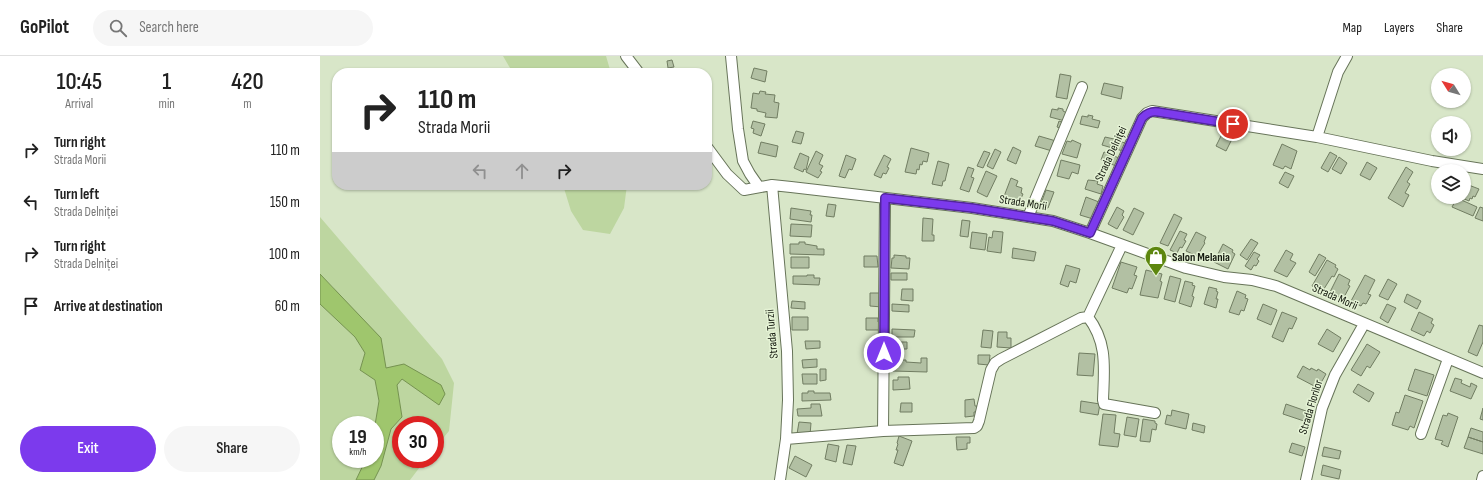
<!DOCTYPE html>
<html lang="en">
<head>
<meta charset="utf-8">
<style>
  body { margin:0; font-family:"Sofia Sans Condensed",sans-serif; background:#f6f6f6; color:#222; height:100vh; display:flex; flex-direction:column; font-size:15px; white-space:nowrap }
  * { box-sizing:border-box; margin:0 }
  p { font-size:13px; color:#767676 }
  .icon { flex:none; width:22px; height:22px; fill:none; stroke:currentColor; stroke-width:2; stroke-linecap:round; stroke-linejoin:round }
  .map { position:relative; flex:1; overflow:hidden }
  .details { display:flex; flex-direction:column; background:#fff; width:320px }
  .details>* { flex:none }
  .hud { position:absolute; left:12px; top:12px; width:380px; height:122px; border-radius:16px; box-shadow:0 1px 3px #0004; background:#fff; color:#222; overflow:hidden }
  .needle { width:26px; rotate:307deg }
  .tools { position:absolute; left:1111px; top:12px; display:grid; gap:8px }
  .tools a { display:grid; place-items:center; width:40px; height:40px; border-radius:50%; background:#fff; box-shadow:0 1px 3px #0004; font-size:20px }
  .speed { position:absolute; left:12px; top:360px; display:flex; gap:8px; font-size:20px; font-weight:700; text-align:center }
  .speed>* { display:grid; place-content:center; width:52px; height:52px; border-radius:50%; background:#fff; box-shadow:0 1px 3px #0004; line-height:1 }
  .speed small { font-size:10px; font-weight:400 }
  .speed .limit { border:6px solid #d22; background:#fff; color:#111 }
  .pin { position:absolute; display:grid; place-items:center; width:34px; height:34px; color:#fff; margin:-17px; border:2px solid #fff; border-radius:50%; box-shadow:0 1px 4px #0007 }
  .me { position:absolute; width:44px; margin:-22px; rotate:0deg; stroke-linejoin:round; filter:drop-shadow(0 0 3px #0008) }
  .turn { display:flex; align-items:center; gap:14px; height:84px; padding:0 20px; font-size:18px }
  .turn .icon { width:52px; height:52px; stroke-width:2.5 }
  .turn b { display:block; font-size:28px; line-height:34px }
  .lanes { display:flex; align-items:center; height:38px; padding:0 20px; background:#0003; justify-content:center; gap:20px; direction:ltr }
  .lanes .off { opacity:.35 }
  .eta { display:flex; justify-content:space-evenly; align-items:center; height:68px; text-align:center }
  .eta b { font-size:24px; font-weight:600; line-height:28px }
  .button { display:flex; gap:8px; margin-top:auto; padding:8px 20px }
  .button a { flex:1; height:46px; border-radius:24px; background:#7c3aed; color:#fff; font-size:16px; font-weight:600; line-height:46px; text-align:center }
  .button a+a { background:#f6f6f6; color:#222 }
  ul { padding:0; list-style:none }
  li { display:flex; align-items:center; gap:12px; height:52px; padding:0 20px }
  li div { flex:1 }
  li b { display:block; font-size:15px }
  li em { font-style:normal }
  header { display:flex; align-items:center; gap:24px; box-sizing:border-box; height:56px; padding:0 20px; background:#fff; border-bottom:1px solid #e0e0e0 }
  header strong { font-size:19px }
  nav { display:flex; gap:22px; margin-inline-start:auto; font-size:14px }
  .search { width:280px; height:36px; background:#f6f6f6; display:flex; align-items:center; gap:10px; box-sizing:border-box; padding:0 14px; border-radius:22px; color:#767676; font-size:15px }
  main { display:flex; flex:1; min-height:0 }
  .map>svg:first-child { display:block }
</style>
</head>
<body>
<header>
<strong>GoPilot</strong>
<div class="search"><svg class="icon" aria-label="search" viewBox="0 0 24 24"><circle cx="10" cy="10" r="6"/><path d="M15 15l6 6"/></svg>Search here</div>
<nav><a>Map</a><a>Layers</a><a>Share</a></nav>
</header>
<main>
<section class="details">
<div class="eta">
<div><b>10:45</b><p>Arrival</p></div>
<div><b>1</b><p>min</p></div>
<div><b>420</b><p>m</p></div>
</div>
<ul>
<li><svg class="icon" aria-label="right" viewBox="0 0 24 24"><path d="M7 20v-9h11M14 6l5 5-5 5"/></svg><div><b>Turn right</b><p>Strada Morii</p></div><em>110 m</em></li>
<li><svg class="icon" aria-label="left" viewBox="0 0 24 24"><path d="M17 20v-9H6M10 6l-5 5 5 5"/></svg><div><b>Turn left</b><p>Strada Delniței</p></div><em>150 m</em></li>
<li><svg class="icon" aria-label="right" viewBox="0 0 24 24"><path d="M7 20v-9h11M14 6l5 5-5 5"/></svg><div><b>Turn right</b><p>Strada Delniței</p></div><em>100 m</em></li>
<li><svg class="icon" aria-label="arrive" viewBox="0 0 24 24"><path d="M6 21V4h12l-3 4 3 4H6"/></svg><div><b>Arrive at destination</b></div><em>60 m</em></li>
</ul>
<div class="button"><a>Exit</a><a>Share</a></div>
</section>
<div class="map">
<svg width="1163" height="424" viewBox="0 0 1163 424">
  <rect width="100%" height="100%" fill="#d8e6c8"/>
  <path fill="#bdd6a0" d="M183,0H286L291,17H193Z
    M243,129H307L304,152L290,178L263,174L251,155Z
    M0,161L122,303L134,327L129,375L115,392V369H81V403H106L90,424H54L61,410L71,373L82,361L77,329L82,323L119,348L124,338L66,312L13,231L0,218Z
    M0,248L35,281L45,297L40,314L55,324L59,345L55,369H21V403H46L36,424H0Z"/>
  <path fill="#9fc66d" stroke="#759250" d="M0,218L61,282L66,312L84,308L121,329L125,338L119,349L82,323L77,329L82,361L71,373L61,410L54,424H36L46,403H55V369L59,345L55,324L40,314L45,297L35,281L0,248Z"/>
  <path fill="#b2c0a3" stroke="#717d62" d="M352,4L354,11L348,12L347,5Z
    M434,12L447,15L445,26L431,22Z
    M740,18L751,20L747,43L736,41Z
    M784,27L803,31L801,43L781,38Z
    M440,35L446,36L445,38L455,39L454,46L459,47L457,62L445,61L446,57L437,55V53L431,52L433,37L439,38Z
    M738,52L743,53V55L747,57L745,65L730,61L732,53L738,54Z
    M768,59L773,60L772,63L780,65L778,72L760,68L762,60L768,61Z
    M433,65L445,68L441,80L433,77L434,73L431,72Z
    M739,65L744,67L742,73L737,71Z
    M476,75L484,77L481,88L472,86Z
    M902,78L912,83L906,95L896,90Z
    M719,80L736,85L732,95L715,90Z
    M785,81L794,83L795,81L800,82L799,85L805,87L803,95L782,89Z
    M752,84L761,88L757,102L742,98L747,85L751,86Z
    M441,86L458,90L456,101L438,97Z
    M962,88L977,95L971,113L965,110L963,113L953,109Z
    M693,91L701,95L696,108L687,104Z
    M591,92L609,97L607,106L603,105L602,109L600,108L599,114L597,113L596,118L585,116Z
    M675,93L681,96L673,113L667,110Z
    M496,95L503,99L499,108L503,110L500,115L502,116L498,122L486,116Z
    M664,95L670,97L663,112L657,110Z
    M784,96L799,102L796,110L781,104Z
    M1010,96L1017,100L1008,116L1001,112Z
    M480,97L489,101L486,114L484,113L483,116L474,112Z
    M526,99L536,103L532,114L529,113L525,122L519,120Z
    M564,99L571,103L567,111L569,112L566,118L563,117L561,122L554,119Z
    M1019,101L1027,107L1021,118L1012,113Z
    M741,104L760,109L758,118L752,116L749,123L737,120Z
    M618,105L629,108L625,125H623L622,130L612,128Z
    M1047,106L1057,112L1050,124L1040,119Z
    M648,111L654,113L651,121L654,122L649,136L640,133Z
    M1086,111L1093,116L1087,126L1090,128L1085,137L1089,139L1083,151L1068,142Z
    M666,115L677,120L667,141L657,136Z
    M965,116L974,120L968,132L959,127Z
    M691,122L698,125L696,130L702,132L701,137L703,138L698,149L683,143Z
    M768,124L778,125L777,128L783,130L781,138L765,133Z
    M1146,128L1159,133L1155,141L1153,140L1152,143L1150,142L1149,145L1140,141H1144V133Z
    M726,134L734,136L728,152L720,150Z
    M766,141L779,146L773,163L760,159Z
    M1137,142L1157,151L1153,160L1132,151Z
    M508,148L516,149L514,161L506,160Z
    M797,151L804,155L802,159L804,161L797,173L788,168Z
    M1160,151L1163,152V165L1155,162Z
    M471,152L491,155L490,159H492L491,166L470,163Z
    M814,152L824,157L813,179L803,174Z
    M854,158L862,162L848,190L840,187Z
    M603,162L613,163L612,179H614V185H602Z
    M642,164L650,165L648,181L640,180Z
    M471,168L492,169L491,181L470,180Z
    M673,175L683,176L681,197L667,195L669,181L672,182Z
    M860,175L867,178L864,184L866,185L862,192L860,191L857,197L850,194Z
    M652,176L667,178L665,194L650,192Z
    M876,176L886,181L884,186L885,187L877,200L866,195Z
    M931,183L938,187L927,204L920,199Z
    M479,186H485V188L497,190V193H504V199L470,198V188H479Z
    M903,188L913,194L912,196L915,198L908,213L894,206Z
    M693,192L716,196L714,205L692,202Z
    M966,194L973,198L970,204L976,207L967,221L954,215Z
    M934,196L940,199L937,203L939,205L936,210L934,209L931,214L925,210Z
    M999,198L1006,202L995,220L989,216Z
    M574,199L586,200V202H590L589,213L571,212L572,202H574Z
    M544,200H557L558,211H544Z
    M471,201H489V212H471Z
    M1007,204L1016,209L1015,211L1018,213L1014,221L1012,220L1002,236L992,230Z
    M801,206L817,211L814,219L817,220L812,233L809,232L807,237L792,232Z
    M746,209L760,213L756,227L750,225L748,231L740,228Z
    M826,214L842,218L840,225L842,226L838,242L820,239Z
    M571,217H587V224H571Z
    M1019,218L1030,224L1028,229L1030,230L1023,243L1010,236Z
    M487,219H494V222H500L499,229L473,228V220H487Z
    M1045,219L1055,224L1048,238L1051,239L1046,248L1043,247L1041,250L1031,245Z
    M850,220L861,223L855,246L844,243Z
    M1068,223L1077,228L1068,244L1059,240Z
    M865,225L873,227L872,229L875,230L872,240L874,241L871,251L859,247Z
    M889,231L897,233L896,235L898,236L896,243H898L896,252L884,248Z
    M582,233H593V245L581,244Z
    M917,235L926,239L925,242L928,243L924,255L921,254L919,259L909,256Z
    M550,237H562V251L550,250Z
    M1087,238L1101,245L1097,253L1084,246Z
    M472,245L485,246V253L471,252Z
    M572,248L589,249V256L572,255Z
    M943,248L957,254L951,269L937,263Z
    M1067,248L1076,252L1068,267L1060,262Z
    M962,256L977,262L972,273L969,272L963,286L952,281Z
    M1099,256L1113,263L1111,267L1114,269L1110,277L1107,275L1104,280L1091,274Z
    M472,261H488V274H472Z
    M546,262H558V266H560V274H546Z
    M1159,269L1163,270V286L1157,300L1148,296Z
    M572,273L595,274L594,281H572Z
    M1007,273L1021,282L1013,296L998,288Z
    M663,274L673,275L671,292L661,291Z
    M678,276H687V282H691V292L677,291Z
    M485,285H500V292L486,293Z
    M573,286H587V293H573Z
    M1047,288L1060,296L1050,312L1047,310L1041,320L1031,314Z
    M759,297L775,298L773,320L757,319Z
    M658,299H670L669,309L658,308Z
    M601,302H607V316L573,315V307H580V304H586V306L601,307Z
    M497,303V311L483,312L482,304Z
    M983,310L990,314L991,312L997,315L998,313L1006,318L998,332L977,321Z
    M500,313H506V324L500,325Z
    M1095,313L1114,319L1107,340L1088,334Z
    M482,318H497V328H483Z
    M578,321H589L590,333L573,334V324H578Z
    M1135,322L1142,324L1141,327L1150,331L1151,327L1157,330L1151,343L1130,335Z
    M1038,328L1054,337L1049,346L1033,336Z
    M488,335H494V337H510L511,344L482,345V337H488Z
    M1085,339L1103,345L1094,372L1090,370L1088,374L1072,369L1076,356L1079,357Z
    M654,343L655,350H657V356H654V360L645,361V344Z
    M761,345L780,348L778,359L760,356Z
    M581,347H592V356H580Z
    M491,348H500L502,360H478L477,353L491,352Z
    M966,348L986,355L985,359L992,361L990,367L963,358Z
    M1163,352V364L1160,363Z
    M852,354L869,358L866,373L845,368L847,359L851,360Z
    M1128,357L1138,361L1128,391L1121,388L1123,385L1115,383L1123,359L1127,360Z
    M783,358L796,359L794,377L800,378L798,391L779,389Z
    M807,361L819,363L816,381L804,379Z
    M823,363L835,365V367L837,368L836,374L832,373L830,386L820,385Z
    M479,366L491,367L490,379L477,378Z
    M873,367L885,370L884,377L872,374Z
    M1151,372L1163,376V386L1148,381Z
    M579,380L592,385L583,410L574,407L578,394H576L578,388L577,387Z
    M636,381H650V387H647V393L637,394Z
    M1148,381L1163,386V398L1144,392Z
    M972,387L985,391L982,400L969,396Z
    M508,388L519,390L516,406L505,403Z
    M527,389L536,390L532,409L523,407Z
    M1004,391L1021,395L1019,403L1002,400Z
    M475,400L492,409L486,421L469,412Z
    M1003,409L1021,414L1019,423L1001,419Z"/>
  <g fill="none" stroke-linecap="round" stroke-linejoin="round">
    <g stroke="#677459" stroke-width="12">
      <path id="minor" d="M306,0L319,17
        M411,0L418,73L423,105L430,118L439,131
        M997,81L1018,16L1027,0
        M387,91L407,118L424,134L452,129L471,131L652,152L733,165L770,177L866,212L904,221L932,224L956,230L1163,317
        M452,129L467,295L468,344L466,383L460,424
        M708,161L762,31
        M770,177L822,62L827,57L832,55L997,81L1112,105L1163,113
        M768,261L802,189
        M563,375L565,142
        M1101,378L1128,303
        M466,383L563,375L654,372L657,370L659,365L671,314L675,307L681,303L761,262L768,261C788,287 784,313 783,344L784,348L835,357
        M986,424L1002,352L1015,319L1044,268
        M1162,424L1163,420"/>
    </g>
    <use href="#minor" stroke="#fff" stroke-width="10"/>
  </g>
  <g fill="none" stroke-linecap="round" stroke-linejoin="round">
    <g stroke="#51269a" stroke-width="10">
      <path id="route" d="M564,297L565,142L652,152L733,165L770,177L822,62C827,57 831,55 838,56L913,68"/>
    </g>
    <use href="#route" stroke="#7c3aed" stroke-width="7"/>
  </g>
  <defs>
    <g id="shop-pin" transform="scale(1.15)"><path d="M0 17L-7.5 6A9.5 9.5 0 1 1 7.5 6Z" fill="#5d860f" stroke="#e5f3d5"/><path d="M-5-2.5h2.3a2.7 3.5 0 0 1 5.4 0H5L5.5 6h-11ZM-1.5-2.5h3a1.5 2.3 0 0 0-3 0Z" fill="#fff"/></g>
  </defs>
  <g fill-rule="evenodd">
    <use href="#shop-pin" x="836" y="201"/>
  </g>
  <g text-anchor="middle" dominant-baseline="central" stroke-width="3" stroke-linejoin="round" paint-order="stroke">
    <g font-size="12" fill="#13180e" stroke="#e5f3d5">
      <text transform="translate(791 98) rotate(-65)">Strada Delniței</text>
      <text transform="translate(703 147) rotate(9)">Strada Morii</text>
      <text transform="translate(1015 241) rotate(24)">Strada Morii</text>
      <text transform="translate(452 278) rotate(-95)">Strada Turzii</text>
      <text transform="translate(991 351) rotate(-73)">Strada Florilor</text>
    </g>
    <g font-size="12" font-weight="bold" fill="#13180e" stroke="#e5f3d5" text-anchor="start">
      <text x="852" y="201">Salon Melania</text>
    </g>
  </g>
</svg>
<div class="tools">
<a><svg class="needle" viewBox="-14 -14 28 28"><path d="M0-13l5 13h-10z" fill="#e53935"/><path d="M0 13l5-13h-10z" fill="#767676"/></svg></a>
<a><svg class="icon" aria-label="sound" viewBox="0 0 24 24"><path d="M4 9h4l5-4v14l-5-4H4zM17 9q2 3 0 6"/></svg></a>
<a><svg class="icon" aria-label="layers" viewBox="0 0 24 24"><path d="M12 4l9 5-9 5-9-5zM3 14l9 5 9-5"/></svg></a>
</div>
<div class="speed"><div>19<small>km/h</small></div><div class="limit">30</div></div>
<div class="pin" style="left:913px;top:68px;background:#d93025"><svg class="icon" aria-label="arrive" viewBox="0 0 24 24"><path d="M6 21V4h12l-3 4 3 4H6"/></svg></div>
<svg class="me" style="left:564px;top:297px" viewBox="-20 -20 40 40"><circle r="17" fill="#7c3aed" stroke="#fff" stroke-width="3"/><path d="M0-11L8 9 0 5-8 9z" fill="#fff"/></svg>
<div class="hud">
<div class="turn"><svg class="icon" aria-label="right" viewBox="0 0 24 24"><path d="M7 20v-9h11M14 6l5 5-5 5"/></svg><div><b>110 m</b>Strada Morii</div></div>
<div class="lanes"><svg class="icon off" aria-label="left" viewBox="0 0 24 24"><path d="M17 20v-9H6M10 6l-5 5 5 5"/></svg><svg class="icon off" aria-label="ahead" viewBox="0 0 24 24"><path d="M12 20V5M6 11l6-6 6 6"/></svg><svg class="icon" aria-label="right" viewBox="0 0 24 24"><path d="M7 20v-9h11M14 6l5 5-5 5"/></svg></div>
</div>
</div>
</main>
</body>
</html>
